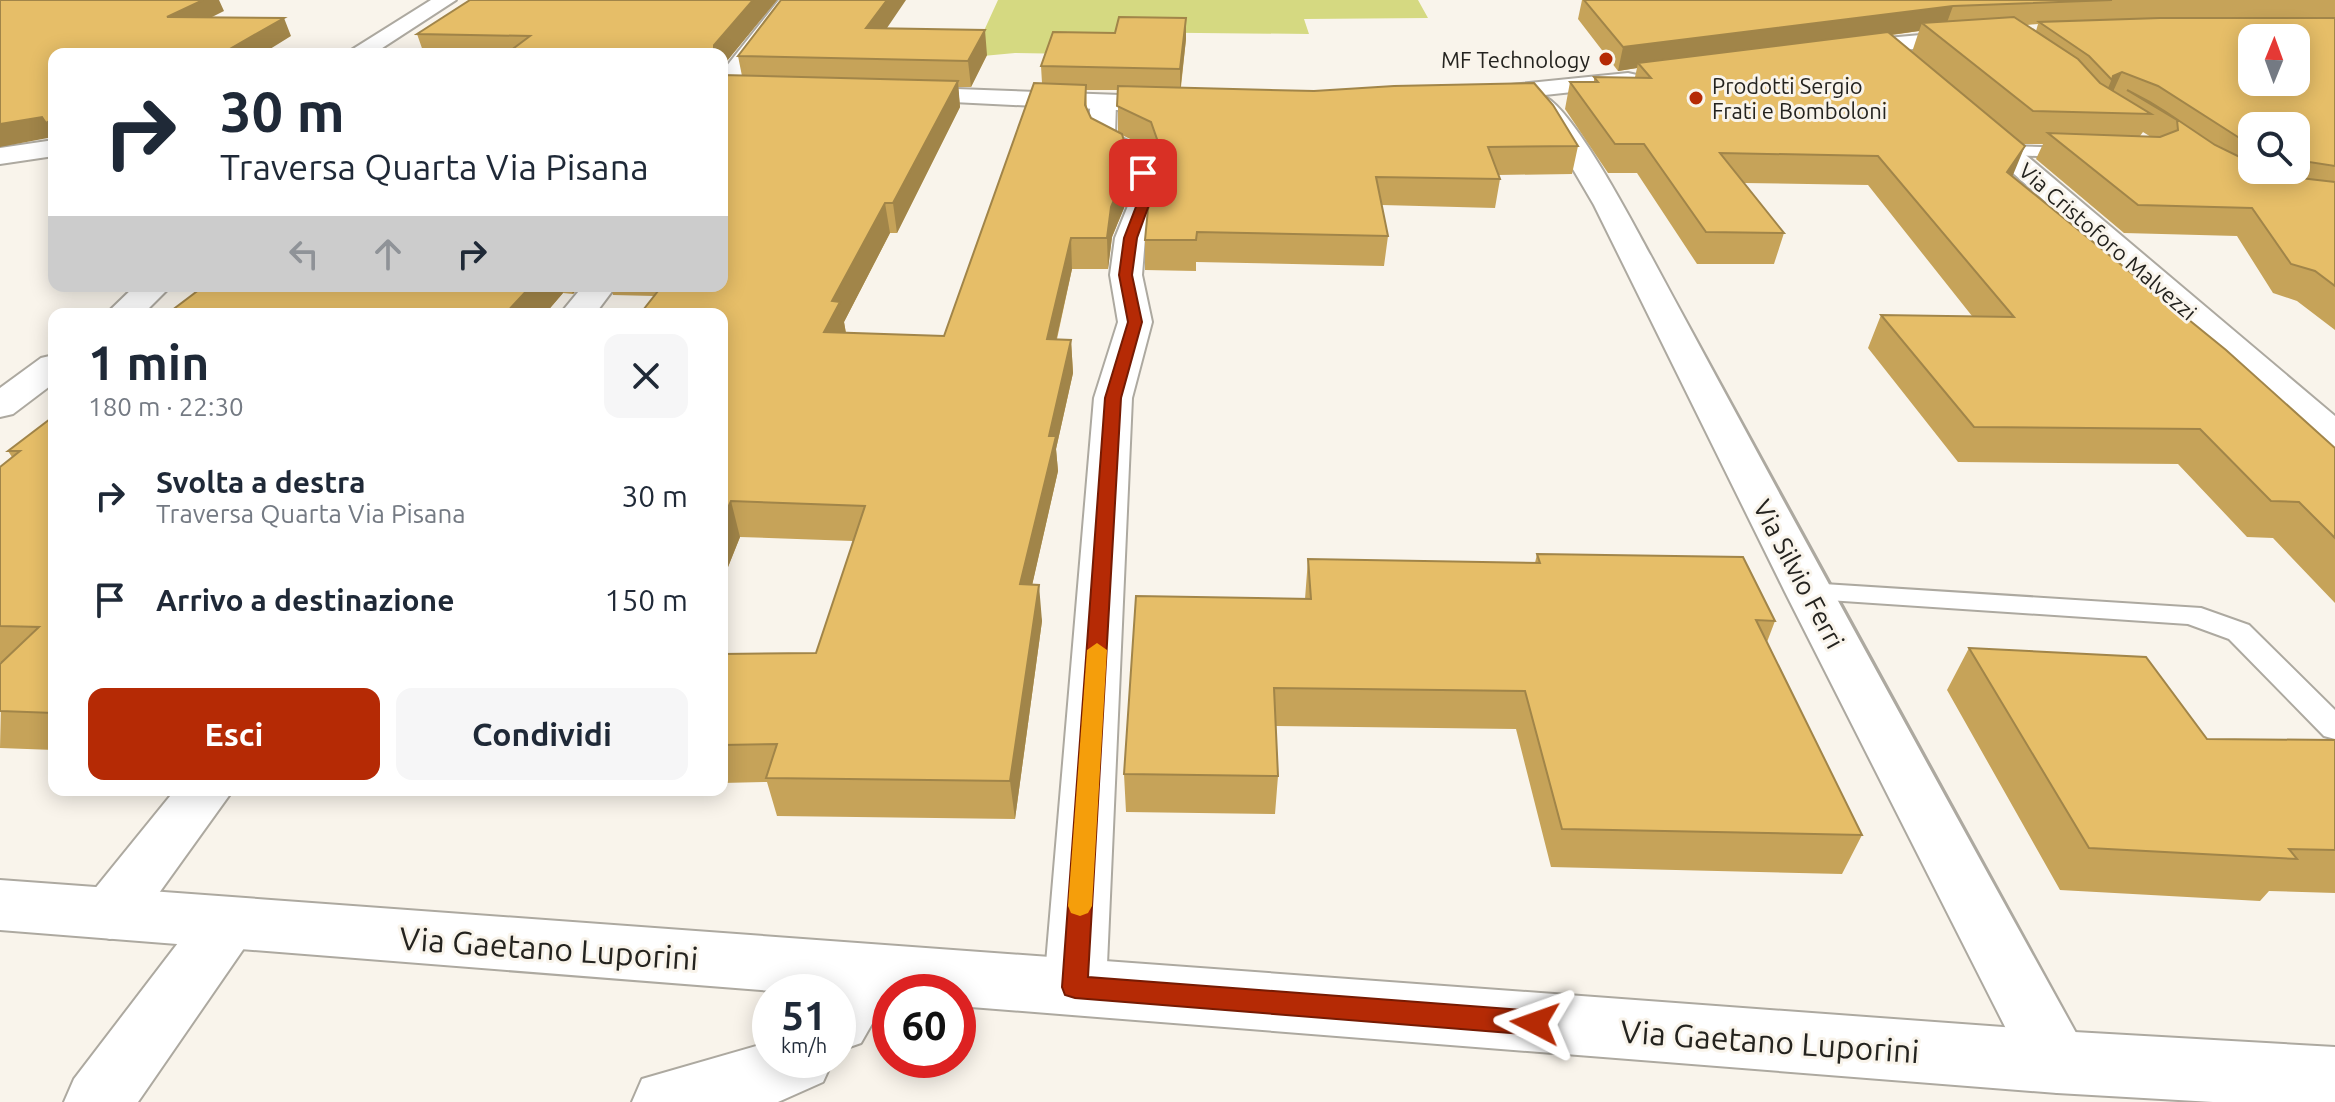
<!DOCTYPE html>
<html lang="it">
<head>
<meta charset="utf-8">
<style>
  body { margin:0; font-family:Ubuntu,sans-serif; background:#f6f6f7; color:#1f2937; height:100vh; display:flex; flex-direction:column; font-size:30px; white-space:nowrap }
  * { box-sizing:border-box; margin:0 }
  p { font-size:26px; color:#747a83 }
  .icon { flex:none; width:44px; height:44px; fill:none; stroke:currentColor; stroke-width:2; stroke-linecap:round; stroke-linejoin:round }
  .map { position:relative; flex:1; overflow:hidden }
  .details { position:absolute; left:48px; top:308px; width:680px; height:488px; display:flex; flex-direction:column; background:#fff; border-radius:16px; box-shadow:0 4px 20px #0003 }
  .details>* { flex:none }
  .guide { position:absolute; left:48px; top:48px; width:680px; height:244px; border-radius:16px; box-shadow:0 4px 20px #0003; background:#fff; color:#1f2937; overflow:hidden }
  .needle { width:52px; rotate:1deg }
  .fabs { position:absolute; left:2238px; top:24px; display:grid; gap:16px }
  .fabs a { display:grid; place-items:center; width:72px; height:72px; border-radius:16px; background:#fff; box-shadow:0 4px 20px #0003; font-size:40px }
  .speed { position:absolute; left:752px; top:974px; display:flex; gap:16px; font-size:40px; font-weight:700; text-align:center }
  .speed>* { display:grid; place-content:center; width:104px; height:104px; border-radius:50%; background:#fff; box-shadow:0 4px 20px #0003; line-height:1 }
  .speed small { font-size:20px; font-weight:400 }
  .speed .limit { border:12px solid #d22; background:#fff; color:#111 }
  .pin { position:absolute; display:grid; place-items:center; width:68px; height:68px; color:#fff; margin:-34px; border-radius:16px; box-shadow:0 4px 12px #0006 }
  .me { position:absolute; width:88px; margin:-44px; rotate:274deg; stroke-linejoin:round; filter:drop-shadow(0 0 6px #0008) }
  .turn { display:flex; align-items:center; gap:28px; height:168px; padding:0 40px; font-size:36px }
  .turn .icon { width:104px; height:104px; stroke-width:2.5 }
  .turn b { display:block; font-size:56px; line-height:68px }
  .lanes { display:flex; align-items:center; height:76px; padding:0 40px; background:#0003; justify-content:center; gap:40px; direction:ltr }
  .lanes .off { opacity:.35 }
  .round { display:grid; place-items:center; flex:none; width:84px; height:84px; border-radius:16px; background:#f6f6f7 }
  .head { display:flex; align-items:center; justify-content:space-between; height:136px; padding:0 40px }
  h1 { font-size:48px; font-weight:700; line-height:60px }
  .cta { display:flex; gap:16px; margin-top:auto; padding:16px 40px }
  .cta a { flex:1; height:92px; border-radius:16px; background:#b52a05; color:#fff; font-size:32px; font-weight:700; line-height:92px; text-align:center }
  .cta a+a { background:#f6f6f7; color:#1f2937 }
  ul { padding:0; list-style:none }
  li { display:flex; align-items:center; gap:24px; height:104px; padding:0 40px }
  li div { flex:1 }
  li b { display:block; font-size:30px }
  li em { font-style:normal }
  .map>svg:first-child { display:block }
</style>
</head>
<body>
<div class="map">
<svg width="2335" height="1102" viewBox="0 0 2335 1102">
  <rect width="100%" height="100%" fill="#f9f4eb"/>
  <path fill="#d5d981" d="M998,0H1418L1428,18L1304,19L1309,34L1103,32L1074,54L1015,53L972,57Z"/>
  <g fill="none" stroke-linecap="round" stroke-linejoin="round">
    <g stroke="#ada9a0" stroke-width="4">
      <path id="service" d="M2003,146L2075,148L2083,153L2075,158L1997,154L1995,151Z
        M1808,583L2201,608L2249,625L2335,710V739L2324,736L2229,639L2188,624L1798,598L1794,592L1798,586Z"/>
    </g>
    <g stroke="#ada9a0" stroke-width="4">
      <path id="minor" d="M431,0H456L373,54H345Z
        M779,0H800L731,93L722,95V72Z
        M1103,95L1112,98L1116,103L1115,135L1148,150L1162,191L1145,238L1142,275L1152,322L1132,398L1106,987L1097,1007L1075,1015L1053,1007L1044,987L1094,398L1118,322L1110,275L1115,238L1134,191L1125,160C1103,150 1088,150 1089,123C1090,114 1089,105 1094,98Z
        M1541,95C1571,103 1635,227 1652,258C1793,520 1936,781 2080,1040L2090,1062L2080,1084L2057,1093L2034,1084L1785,592L1594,205L1550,130L1528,103L1532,98Z
        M1973,116L1982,118L2335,416V448L2321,444L1964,130L1960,124L1964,118Z
        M135,286H171L143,314H106Z
        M583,286H616L595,314H560Z
        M54,355V383L13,414L0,417V388L41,358Z
        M175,790H233L131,932L110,939L89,932L80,914L89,896Z
        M228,898L249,905L258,923L249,941L138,1102H64L74,1079L207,905Z
        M870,946L892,954L901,973L861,1043L838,1051V992H822L848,954Z
        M770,1042V1060H833L823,1082L778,1102H632L642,1079Z"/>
    </g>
    <g stroke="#ada9a0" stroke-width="4">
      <path id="secondary" d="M1977,30L1985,32L1988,37L1985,42L1842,56L1834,54L1831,49L1834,44L1842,42Z
        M1628,73L1637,75L1640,80L1637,85L1481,102L1472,100L1469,95L1472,90L1481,88Z
        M902,87L1177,97L1186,100L1190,105L1186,110L1177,113L893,99L890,94L893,89Z
        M54,140V156L0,164V148Z"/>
    </g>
    <g stroke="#ada9a0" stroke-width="4">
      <path id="primary" d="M0,880L2057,1031L2335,1047V1102H2213L2057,1093L958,1006V992H890V1000L838,996V992H785L0,930Z"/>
    </g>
    <use href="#service" fill="#fff" fill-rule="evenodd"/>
    <use href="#minor" fill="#fff" fill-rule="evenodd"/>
    <use href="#secondary" fill="#fff" fill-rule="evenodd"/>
    <use href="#primary" fill="#fff" fill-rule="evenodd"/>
  </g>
  <path fill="#c6a359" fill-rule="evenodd" d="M777,0L722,67V54H424L417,34Z
    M1582,0H2335V330L2297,301L2273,293L2237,236L2124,233L2036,159L2043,144H2022L2012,176L2335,448V603L2273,538L2247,537L2178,464L1958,462L1868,348L1881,315L1972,316L1868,185L1744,183L1784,233L1774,264H1697L1637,173H1608L1565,109L1570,82H1594V77H1635L1637,68L1618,71L1578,19ZM2038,24L2036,31L2027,25ZM1919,31L1912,52L1892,35ZM2252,126H2296V170H2252ZM2143,132L2151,137L2140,136Z
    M886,29L987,55L971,87H958L960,107L897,233H890L844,322L846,333L944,336L1042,83L1041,66L1186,39L1181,87L1578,146L1572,174L1498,175L1500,179L1495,208L1382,205L1388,236L1384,266L1196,262V271L1145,270V240L1160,175L1151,149L1122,135L1130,162L1131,191L1112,237L1108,269H1072L1057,339L1071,340L1073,373L1056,449L1058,471L1032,585L1042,621L1015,819L777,816L767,782L722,783V654L816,653L853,541L740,537L722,582V314L654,296L613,295L611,286H722L742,76L738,56ZM1086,90H1118V132L1091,118L1087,109Z
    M204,286H580L573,294L563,293L545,314H167Z
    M54,416V750L0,748L2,662H0V467L12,457L8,451Z
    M1537,554L1775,621L1767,642L1862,835L1842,874L1551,867L1516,729L1276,726L1278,776L1275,814L1126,812L1124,774L1305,599L1308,559L1535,563Z
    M1969,648L2207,739L2335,740V893L2269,891L2260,901L2060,890L1947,690Z"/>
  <path fill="#a18549" d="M203,0H219L224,11L176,35L167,17Z
    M753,0H777L722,67V54H714V45Z
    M887,0H906L870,53L866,28Z
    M1953,6L1945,28L1922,23L1919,31L1642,68L1638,63L1637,68L1618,71L1623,47Z
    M284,18L291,36L262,54H221Z
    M1186,18V39L1180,92V69Z
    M985,30L987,55L971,87L968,61Z
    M2122,72L2111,96L2103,100L2113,76Z
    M958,81L960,107L897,233L893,203Z
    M42,117L54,118V138L53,137L0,147V124Z
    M2025,146L2013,175L1994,201L2007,172Z
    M1130,162L1131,191L1112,237L1108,269L1107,238L1111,207Z
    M885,203L890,233L844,322L846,334L824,332L832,301Z
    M1071,238L1072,269L1049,372L1047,339Z
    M531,286H561L563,293L545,314H505Z
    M570,286H580L573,294Z
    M1071,340L1073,373L1056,449L1058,471L1024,621L1020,584L1049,436Z
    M731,501L740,537L722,582V521Z
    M1039,585L1042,621L1015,819L1010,781Z"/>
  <path fill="#e6be68" stroke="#a18549" stroke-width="2" fill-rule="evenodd" d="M0,0H203L167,17L284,18L221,54H54V118L46,123L42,117L0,124Z
    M470,0H753L714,45V54H506L530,36L417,34Z
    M781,0H887L866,28L985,30L968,61L738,56Z
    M1584,0H2112L1953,6L1623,47Z
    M1119,17L1186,18L1180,69L1041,66L1053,32L1115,33Z
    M2014,17L2078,59L2100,83L2151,114L2033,111L1922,23Z
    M2160,18H2335V166L2296,160V126H2252V146L2158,86L2122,72L2113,76L2112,80L2089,56L2039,22ZM2252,38H2296V82H2252Z
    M1888,32L2025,146L2007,172L2226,350L2335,448V538L2299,502L2271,501L2200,429L1974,427L1881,315L2014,317L1878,156L1720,153L1784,233L1706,232L1644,144H1615L1570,82H1598L1594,77L1651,78L1638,63Z
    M722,75L958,81L893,203H885L832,301L840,302L824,332L944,336L1034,83L1086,85L1085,105L1091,118L1122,134L1130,162L1111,207L1107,238H1071L1047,339L1071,340L1049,436H1056L1020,584L1039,585L1010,781L766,778L777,744L722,745V654L816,653L865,506L731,501L722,521V314H640L662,286H722Z
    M1534,83L1553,105L1578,146L1488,147L1500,179L1376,177L1388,236L1197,232L1196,240H1145L1148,209L1165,162L1151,122L1117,106L1118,86L1314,91L1394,86Z
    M2127,90L2150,102L2166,112L2215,145L2252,163V170H2268L2300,178L2335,182V286L2315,271L2291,264L2252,208L2138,205L2048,133L2160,137L2178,130L2177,120Z
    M204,286H531L505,314H167Z
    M54,416V713L0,711V664L39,627L0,626V467L20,451H8Z
    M1537,554L1743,557L1775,621L1756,620L1862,835L1562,829L1525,691L1274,688L1278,776L1124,774L1136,596L1311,599L1308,559L1540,563Z
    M1969,648L2146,657L2207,739L2335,740V850L2289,849L2297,859L2089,848Z"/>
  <path fill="#b52a05" stroke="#761b03" stroke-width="2" d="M1143,170L1149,173L1154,191L1137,238L1132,275L1142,322L1121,398L1088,977L1535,1011L1544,1015L1548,1023L1544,1032L1535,1035L1075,998L1065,995L1062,987L1105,398L1128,322L1119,275L1124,238L1142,191L1137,173Z"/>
  <path fill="#f59e0b" d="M1097,643L1107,650L1092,906L1088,913L1080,916L1071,913L1068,906L1087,650Z"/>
  <g fill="#b52a05" stroke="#f9f4eb" stroke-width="3">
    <circle cx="1606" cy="59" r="8"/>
    <circle cx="1696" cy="98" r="8"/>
  </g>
  <g text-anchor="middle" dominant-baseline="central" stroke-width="6" stroke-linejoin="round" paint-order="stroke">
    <g font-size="22" fill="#24231f" stroke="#f9f4eb" text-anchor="end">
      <text x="1590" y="59">MF Technology</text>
      <text x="1712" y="85" text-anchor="start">Prodotti Sergio<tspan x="1712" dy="25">Frati e Bomboloni</tspan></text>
    </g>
    <g font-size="22" fill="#24231f" stroke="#f9f4eb">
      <text transform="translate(2108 241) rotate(41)">Via Cristoforo Malvezzi</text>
    </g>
    <g font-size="26" fill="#24231f" stroke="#f9f4eb">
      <text transform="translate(1799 574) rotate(62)">Via Silvio Ferri</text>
    </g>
    <g font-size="32" fill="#24231f" stroke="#f9f4eb">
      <text transform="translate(549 948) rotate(4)">Via Gaetano Luporini</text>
      <text transform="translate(1770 1041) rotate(4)">Via Gaetano Luporini</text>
    </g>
  </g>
</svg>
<div class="fabs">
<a><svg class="needle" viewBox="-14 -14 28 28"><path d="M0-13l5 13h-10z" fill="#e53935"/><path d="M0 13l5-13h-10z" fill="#747a83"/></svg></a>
<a><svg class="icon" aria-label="search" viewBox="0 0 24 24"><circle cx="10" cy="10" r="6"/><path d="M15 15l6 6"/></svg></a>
</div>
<div class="speed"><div>51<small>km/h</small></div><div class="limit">60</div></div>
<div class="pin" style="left:1143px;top:173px;background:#d93025"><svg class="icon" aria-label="arrive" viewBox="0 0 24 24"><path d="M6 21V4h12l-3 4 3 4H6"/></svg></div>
<svg class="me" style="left:1535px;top:1023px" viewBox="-20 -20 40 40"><path d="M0-17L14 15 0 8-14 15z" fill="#b52a05" stroke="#fff" stroke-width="4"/></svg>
<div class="guide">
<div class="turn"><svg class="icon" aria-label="right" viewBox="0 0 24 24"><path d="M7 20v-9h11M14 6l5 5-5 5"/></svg><div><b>30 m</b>Traversa Quarta Via Pisana</div></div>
<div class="lanes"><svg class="icon off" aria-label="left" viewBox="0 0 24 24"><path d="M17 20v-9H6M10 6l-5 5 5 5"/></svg><svg class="icon off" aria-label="ahead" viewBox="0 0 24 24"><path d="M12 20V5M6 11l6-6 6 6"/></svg><svg class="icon" aria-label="right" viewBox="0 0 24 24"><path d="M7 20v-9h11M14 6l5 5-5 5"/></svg></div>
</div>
<section class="details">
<div class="head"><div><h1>1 min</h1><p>180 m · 22:30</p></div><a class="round"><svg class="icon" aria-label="close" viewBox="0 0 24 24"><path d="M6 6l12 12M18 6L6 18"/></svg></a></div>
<ul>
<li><svg class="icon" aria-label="right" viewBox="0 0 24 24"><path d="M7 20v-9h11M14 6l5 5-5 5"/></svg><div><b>Svolta a destra</b><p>Traversa Quarta Via Pisana</p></div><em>30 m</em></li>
<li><svg class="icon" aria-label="arrive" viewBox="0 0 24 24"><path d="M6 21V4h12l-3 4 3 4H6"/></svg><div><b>Arrivo a destinazione</b></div><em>150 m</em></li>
</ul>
<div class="cta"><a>Esci</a><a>Condividi</a></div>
</section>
</div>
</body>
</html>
